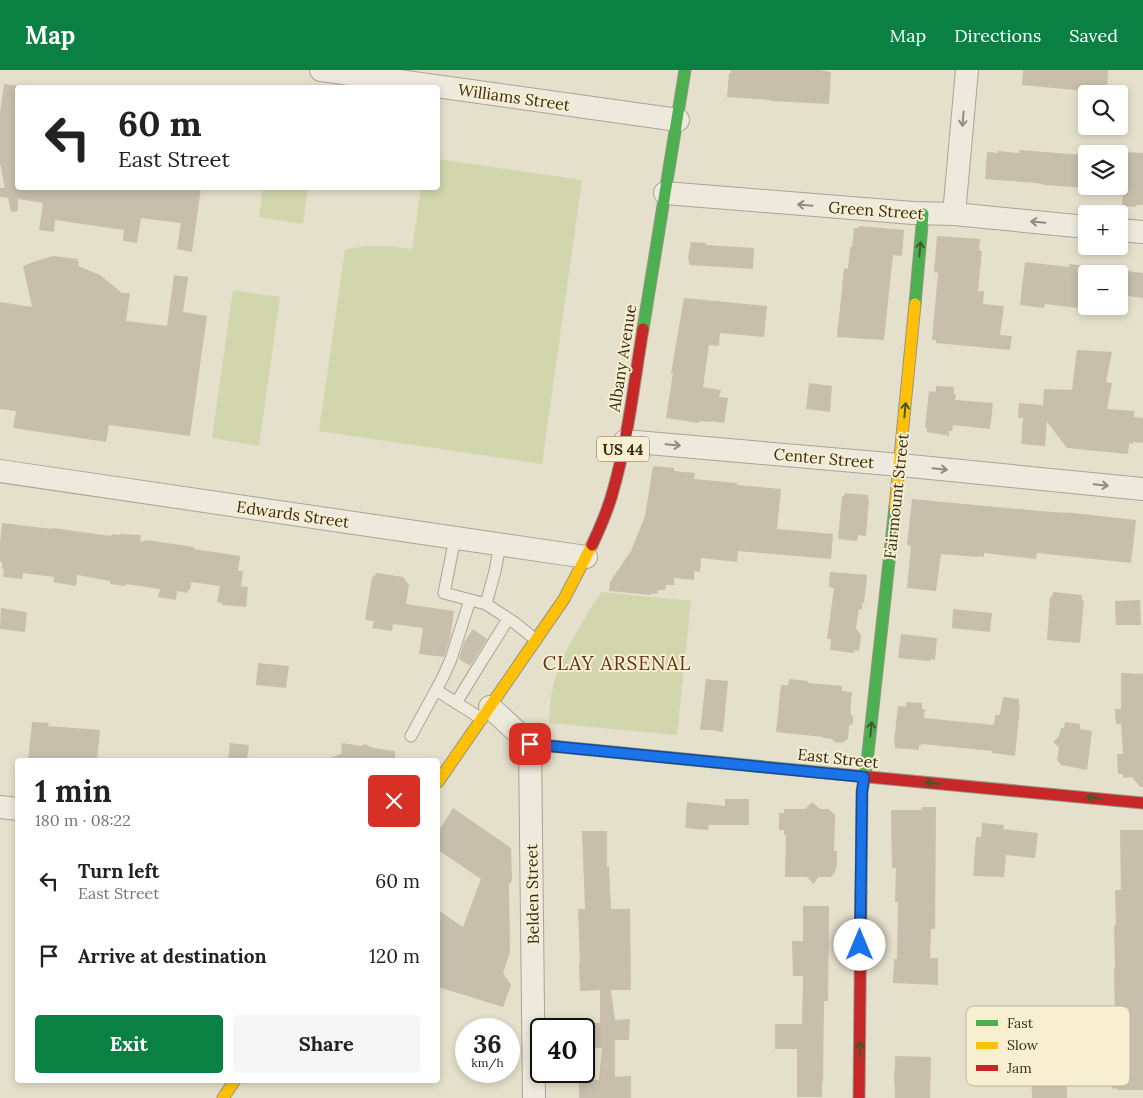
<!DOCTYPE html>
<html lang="en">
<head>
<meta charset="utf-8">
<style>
  body { margin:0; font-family:Lora,serif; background:#f6f6f6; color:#222; height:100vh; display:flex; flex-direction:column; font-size:19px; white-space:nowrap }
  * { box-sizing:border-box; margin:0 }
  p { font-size:16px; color:#767676 }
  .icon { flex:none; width:28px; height:28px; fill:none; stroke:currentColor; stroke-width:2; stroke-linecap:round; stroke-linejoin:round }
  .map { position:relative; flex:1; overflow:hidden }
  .panel { position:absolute; left:15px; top:688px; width:425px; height:325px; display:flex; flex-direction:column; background:#fff; border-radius:5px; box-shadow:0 2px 8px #0003 }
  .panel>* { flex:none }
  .guide { position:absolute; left:15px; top:15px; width:425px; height:105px; border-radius:5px; box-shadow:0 2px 8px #0003; background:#fff; color:#222; overflow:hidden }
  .fabs { position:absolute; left:1078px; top:15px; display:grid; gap:10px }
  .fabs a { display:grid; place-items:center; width:50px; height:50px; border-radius:5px; background:#fff; box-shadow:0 2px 8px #0003; font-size:25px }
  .speed { position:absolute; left:455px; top:948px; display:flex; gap:10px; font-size:25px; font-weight:700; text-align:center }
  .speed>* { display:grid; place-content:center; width:65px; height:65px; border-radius:50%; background:#fff; box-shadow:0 2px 8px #0003; line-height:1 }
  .speed small { font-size:12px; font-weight:400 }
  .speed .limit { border:2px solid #111; border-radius:8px; background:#fff; color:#111 }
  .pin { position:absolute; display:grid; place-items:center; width:42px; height:42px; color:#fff; margin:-21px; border-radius:10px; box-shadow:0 2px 8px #0006 }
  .me { position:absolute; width:55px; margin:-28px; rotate:0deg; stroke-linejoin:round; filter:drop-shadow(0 0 4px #0008) }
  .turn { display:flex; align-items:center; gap:18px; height:105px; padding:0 20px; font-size:22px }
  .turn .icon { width:65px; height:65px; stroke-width:2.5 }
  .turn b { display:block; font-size:35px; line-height:42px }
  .round { display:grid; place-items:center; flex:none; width:52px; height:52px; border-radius:5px; background:#f6f6f6 }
  .headline { display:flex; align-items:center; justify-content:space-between; height:85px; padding:0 20px }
  h1 { font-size:30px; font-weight:700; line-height:38px }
  .cta { display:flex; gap:10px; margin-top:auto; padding:10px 20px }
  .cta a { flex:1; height:58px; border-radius:5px; background:#0b8043; color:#fff; font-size:20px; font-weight:700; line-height:58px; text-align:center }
  .cta a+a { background:#f6f6f6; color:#222 }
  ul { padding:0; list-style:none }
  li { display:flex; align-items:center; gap:15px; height:75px; padding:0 20px }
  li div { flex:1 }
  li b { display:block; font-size:19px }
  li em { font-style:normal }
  header { display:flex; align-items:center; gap:30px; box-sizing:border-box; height:70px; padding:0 25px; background:#0b8043; color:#fff }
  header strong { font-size:24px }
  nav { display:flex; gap:28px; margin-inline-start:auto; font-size:18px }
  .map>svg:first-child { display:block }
</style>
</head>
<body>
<header>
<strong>Map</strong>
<nav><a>Map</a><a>Directions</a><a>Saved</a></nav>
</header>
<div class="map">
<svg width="1143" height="1028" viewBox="0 0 1143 1028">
  <rect width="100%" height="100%" fill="#e5e0cb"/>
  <path fill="#d1d6ad" d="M438,89L582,110L542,394L319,361L345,180C367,174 390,175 412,179L421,118H438Z
    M263,118H308L303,154L259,147Z
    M233,220L280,227L259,376L212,368Z
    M601,522L691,531L677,665L549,653C549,643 550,632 552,622C558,587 583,552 601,522Z"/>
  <path fill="#c8beac" d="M731,0H820L831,2L829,34L770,31V30L727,27L729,3H731Z
    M1023,0H1108L1107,21L1085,19V21L1022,15Z
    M4,14L18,16V118H201L192,182L177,179L181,153L141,148L137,173L123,171L124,160L55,150L54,162L39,160L43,133L18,129V141L11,142L8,128L0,127V118H5L0,93V42Z
    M1019,80L1083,85V87L1086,88V118L1045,115L1037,113L985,109L987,82L998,83V81L1019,83Z
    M1123,82L1143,83V135H1137L1135,137L1122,136L1123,122H1120Z
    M859,156L904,160L902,186L893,185L884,270L837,267L844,198L848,199L850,177H852L854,158H859Z
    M937,166L980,169L979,180L982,181L978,221H984L983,234L1004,236L1000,265L1012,266L1010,280L936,273V270H932L938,203L934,202Z
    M691,172L706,173V175L754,178L753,199L690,195L688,188Z
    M53,186L78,189L77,191L79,192L78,196L100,205L122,223H130L126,251L167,256L174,205L188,207L183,242L207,246L190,366L109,355L106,372L13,358L16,341L0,339V232L32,237L23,196L36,191Z
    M1025,192L1069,197V194L1086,196V239L1045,234L1044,238L1020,235Z
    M1119,200L1143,203V228L1119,225Z
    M684,228L767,236L764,267L720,263L719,276L709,275L703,317L721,320L719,327L728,328L724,353L711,351V352L699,351V353L666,348L673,303H671Z
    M1077,280L1112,282L1106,312L1112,313L1107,339L1134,341V347L1143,348V373L1133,372V374L1129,373L1128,384L1067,378L1047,352L1045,376L1021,374L1023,348H1018L1019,333L1043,335L1044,319L1072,320Z
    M809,313L832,316L830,342L806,339Z
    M936,316L954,317V324H956L955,330L993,333L990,359L953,355L952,361H949V366L927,362V358H925L929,321L936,322Z
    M653,396L674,398V401L695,403L694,409L737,413V415L781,419L777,459L833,464L831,489L738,481L737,492L701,488L700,502L694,501V510L674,508V515H666L665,520H658L657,524L652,523L651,525L609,521L610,512L631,481L645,446Z
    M845,423L868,425V429H869L866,466L858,465L857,471L838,469L842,426H844Z
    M912,429L1051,442L1073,443L1136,450L1131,493L1037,483L1036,489L984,483V487L979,486V487L941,484L936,521L907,518L911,476L907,475Z
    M2,453L52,459L53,458L111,466L112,464L120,465V464L141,465L140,472L146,470L194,477V479L240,486L238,501H243L241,516L248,517L246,537L222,535V533L217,532L220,516L191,512L190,520H188V523L177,521L176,530L158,527L160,519L126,514L125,516L110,514V511L77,505L76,516L53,512L54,507L23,503L22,509L3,507L4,499H2V492H0V473Z
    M830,502L867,505L864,533H862V539H859L856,558L861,565L859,581L854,580V583L830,580L831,569H827L834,518L829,517Z
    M377,503L403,507L409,515L406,534L454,541L450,569L444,587L419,584L423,558L393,554L392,561L372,558L374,551L365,550L372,508Z
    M1053,522L1082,525V530H1084L1080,573L1047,570L1050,527H1052Z
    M1140,530L1141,555H1116L1115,531Z
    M1,538L27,542L25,562L0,559Z
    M953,539L992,543L990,562L952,558Z
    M473,559L487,569L470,596L459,589L464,572Z
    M901,564L937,568L935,590L931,589L930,591L898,588Z
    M258,593L289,596L286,618L256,615Z
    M1121,603L1143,604V717H1140L1132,707L1123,708V704H1118L1117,684H1123L1121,654H1116L1115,639H1121Z
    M706,609L728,611L723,662L711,660H700Z
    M789,609L808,611V613L842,616V621L852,622L850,643L853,647V653L849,656L848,669L842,673L834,672L832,669L823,668V667L776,662L781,615H788Z
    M1003,627L1019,629V635H1020L1015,686L992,683V681L921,674V676L919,675V680L895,678V673H894L898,636L906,637V632L922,633V639H925L924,648L994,655L995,645H1000Z
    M32,652L49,653L48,656L100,660L97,690H28Z
    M1065,652L1080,654V659L1092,661L1087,700L1061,695L1057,690L1059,677L1053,672L1059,666L1061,658H1064Z
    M230,673L249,675L247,690H228Z
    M342,673L361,676L365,674L373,678L395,681V690H328V689L341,684Z
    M725,729H749V755H709L708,760L685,758L687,732L725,736Z
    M812,732L820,739H828L835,745L834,781H837V795L835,802L831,807H819L813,814L807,807H785L786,765H784V760H779V743H784V739H805Z
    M922,737H936L935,859H931L930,888H938V915L893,913L894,889H897L898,832H895L896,798H892L891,740H921Z
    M453,738L511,778L512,810L509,815L510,882L503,903L511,915L503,937L438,917V840L463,857L481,809L438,780V762Z
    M982,753L1004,755L1003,759L1038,763L1035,788L1006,785L1004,807L973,806L976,767H981Z
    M1120,760H1143V1020H1117L1116,1018L1112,1019V1002H1116V994H1127L1126,953H1115L1114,898H1115L1114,855H1116L1115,820H1121Z
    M582,761H607V797L609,796L611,839H630L631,920H611L615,950L630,949L629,970H615V1007L631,1006V1028H579V1010H599L602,978H584V953H600V920L580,921L579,893H580L578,839H585Z
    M803,836H829L828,931H824L823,1013H822V1027H797V979H775V954H802L803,906H793L792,871H803Z
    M895,986L931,987L930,1028H895L894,1000L895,1001Z
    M1066,987L1067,1028H1032L1031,998H1038L1037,988Z"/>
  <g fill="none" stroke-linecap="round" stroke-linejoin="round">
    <g stroke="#aaa494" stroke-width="13">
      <path id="lane" d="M455,468L444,523L486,534L515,553L536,570
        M486,534L495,501L500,475
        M436,620L482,649
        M456,633L475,602L508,549
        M411,666L443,607L451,589L470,530"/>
    </g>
    <g stroke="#aaa494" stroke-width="24">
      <path id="street" d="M321,0L678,50
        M665,123L913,143L954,144L1086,157
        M954,144L967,0
        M1119,160L1143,162
        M625,371L900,395L1143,419
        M0,401L586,487
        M490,637L530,674L534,1028
        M0,737L18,739"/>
    </g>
    <g stroke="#999485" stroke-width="13">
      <path id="fast" d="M915,234L923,144
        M643,259L685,0
        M861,823L862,722L867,692L895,437"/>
    </g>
    <g stroke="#999485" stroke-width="13">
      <path id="slow" d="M895,437L915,234
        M530,674L837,704
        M438,712L564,529L592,475
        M223,1028L235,1010"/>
    </g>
    <g stroke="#999485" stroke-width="13">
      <path id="jam" d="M592,475C600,458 608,440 613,421C628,369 634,313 643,259
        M837,704L1143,733
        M859,1028L861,823"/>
    </g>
    <use href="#lane" stroke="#ede9dd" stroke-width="11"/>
    <use href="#street" stroke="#ede9dd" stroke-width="22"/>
    <use href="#fast" stroke="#4caf50" stroke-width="11"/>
    <use href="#slow" stroke="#ffc107" stroke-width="11"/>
    <use href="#jam" stroke="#c62828" stroke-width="11"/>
  </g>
  <defs><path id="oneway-shaft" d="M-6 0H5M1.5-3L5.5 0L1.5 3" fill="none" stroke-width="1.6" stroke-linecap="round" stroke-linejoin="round" transform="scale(1.25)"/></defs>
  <g stroke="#928b7c">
    <use href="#oneway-shaft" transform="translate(963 49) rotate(95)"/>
    <use href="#oneway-shaft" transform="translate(805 135) rotate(-175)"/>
    <use href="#oneway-shaft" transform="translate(1038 152) rotate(-175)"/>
    <use href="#oneway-shaft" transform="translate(673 375) rotate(5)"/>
    <use href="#oneway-shaft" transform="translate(940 399) rotate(6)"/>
    <use href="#oneway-shaft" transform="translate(1101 415) rotate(6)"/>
  </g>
  <g stroke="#3f5a2e">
    <use href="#oneway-shaft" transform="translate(920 179) rotate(-85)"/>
    <use href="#oneway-shaft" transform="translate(905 340) rotate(-85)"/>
    <use href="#oneway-shaft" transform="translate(871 659) rotate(-84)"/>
    <use href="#oneway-shaft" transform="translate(933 713) rotate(-175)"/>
    <use href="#oneway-shaft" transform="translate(1094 728) rotate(-175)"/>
    <use href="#oneway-shaft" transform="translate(860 979) rotate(-90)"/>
  </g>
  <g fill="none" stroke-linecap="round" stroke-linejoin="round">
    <g stroke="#114b97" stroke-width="12">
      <path id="route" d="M530,674L864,707L862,722L860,875"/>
    </g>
    <use href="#route" stroke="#1a73e8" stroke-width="9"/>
  </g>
  <g text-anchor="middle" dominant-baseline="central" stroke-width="4" stroke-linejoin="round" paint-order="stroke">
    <rect fill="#f7efd0" stroke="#716752" stroke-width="1" x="597" y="366.5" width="52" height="25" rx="4"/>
    <g font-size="15" font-weight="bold" fill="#382d1c">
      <text x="623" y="379">US 44</text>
    </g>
    <g font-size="16" fill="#382d1c" stroke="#f7efd0">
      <text transform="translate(514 27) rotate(8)">Williams Street</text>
      <text transform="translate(876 140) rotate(4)">Green Street</text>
      <text transform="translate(622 288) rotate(-81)">Albany Avenue</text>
      <text transform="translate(824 388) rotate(5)">Center Street</text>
      <text transform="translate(896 426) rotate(-84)">Fairmount Street</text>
      <text transform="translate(293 444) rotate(8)">Edwards Street</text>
      <text transform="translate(838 688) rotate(6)">East Street</text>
      <text transform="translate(532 824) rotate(-91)">Belden Street</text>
    </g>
    <g font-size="19" letter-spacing="1" fill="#67321a" stroke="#f7efd0">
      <text x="617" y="593">CLAY ARSENAL</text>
    </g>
  </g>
  <rect x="966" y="936" width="164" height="80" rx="8" fill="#f7efd0" stroke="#beb59a" stroke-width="1"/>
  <rect x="976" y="950" width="22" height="6" fill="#4caf50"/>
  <rect x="976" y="972" width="22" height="7" fill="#ffc107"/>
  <rect x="976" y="995" width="22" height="6" fill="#c62828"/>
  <g font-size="14" fill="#382d1c">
    <text x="1007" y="958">Fast</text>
    <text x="1007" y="980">Slow</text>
    <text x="1007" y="1003">Jam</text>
  </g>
</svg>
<div class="fabs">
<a><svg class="icon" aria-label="search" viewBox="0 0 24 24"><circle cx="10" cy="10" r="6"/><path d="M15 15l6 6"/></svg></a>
<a><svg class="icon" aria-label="layers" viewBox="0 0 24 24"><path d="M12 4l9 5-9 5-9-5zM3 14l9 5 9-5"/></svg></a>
<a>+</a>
<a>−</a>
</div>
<div class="speed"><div>36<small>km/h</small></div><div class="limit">40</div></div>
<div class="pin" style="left:530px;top:674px;background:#d93025"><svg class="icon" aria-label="arrive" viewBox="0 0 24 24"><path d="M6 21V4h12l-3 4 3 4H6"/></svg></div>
<svg class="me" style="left:860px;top:875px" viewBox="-20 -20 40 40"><circle r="19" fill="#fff"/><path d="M0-13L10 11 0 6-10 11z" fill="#1a73e8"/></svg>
<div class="guide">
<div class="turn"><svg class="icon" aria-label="left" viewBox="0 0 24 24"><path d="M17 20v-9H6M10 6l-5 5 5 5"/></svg><div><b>60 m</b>East Street</div></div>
</div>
<section class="panel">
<div class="headline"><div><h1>1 min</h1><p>180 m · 08:22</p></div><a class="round" style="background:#d93025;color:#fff"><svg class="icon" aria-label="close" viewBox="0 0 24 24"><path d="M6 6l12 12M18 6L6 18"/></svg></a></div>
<ul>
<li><svg class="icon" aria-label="left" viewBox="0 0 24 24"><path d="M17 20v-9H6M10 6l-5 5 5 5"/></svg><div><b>Turn left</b><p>East Street</p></div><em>60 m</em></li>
<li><svg class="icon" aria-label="arrive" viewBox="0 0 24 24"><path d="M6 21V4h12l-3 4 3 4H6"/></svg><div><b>Arrive at destination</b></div><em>120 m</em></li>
</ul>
<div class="cta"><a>Exit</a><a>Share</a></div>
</section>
</div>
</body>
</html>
